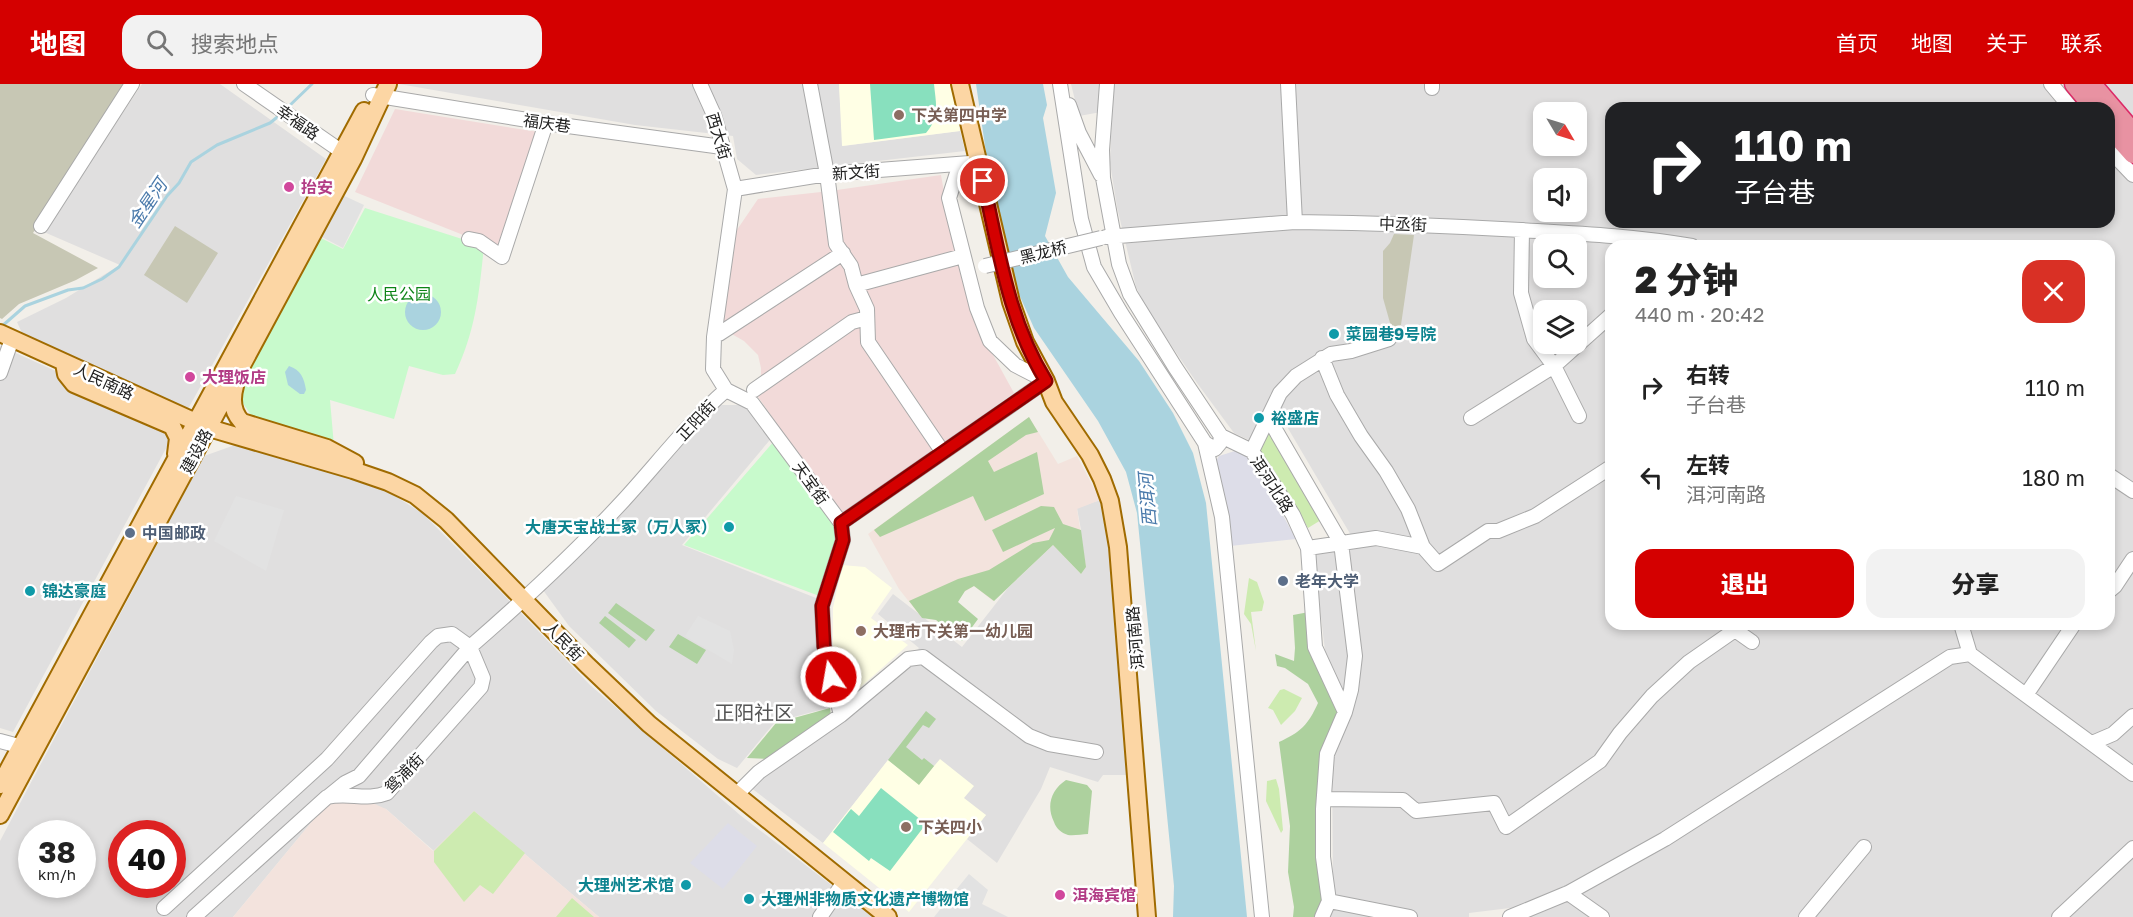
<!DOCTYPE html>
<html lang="zh">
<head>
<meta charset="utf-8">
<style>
  body { margin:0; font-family:"Golos Text","Noto Sans SC",sans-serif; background:#f2f2f2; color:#222; height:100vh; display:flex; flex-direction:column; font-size:22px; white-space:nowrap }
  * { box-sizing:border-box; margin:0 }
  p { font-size:20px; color:#767676 }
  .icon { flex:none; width:33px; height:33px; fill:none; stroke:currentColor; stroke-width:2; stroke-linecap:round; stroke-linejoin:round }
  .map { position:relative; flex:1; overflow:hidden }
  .panel { position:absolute; left:1605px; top:156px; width:510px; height:390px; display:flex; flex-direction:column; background:#fff; border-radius:18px; box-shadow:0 3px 9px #0003 }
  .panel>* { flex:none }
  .guide { position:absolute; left:1605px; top:18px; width:510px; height:126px; border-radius:18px; box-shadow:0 3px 9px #0003; background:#202124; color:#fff; overflow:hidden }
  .needle { width:39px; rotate:128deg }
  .controls { position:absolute; left:1533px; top:18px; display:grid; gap:12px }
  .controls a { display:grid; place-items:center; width:54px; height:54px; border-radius:12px; background:#fff; box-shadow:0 3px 9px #0003; font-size:30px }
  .speed { position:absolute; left:18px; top:736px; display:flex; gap:12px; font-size:30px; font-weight:700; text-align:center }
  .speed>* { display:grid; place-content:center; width:78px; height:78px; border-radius:50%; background:#fff; box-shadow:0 3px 9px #0003; line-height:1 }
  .speed small { font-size:15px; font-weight:400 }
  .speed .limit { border:9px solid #d22; background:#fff; color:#111 }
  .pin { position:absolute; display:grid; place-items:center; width:51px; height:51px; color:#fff; margin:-26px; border:3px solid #fff; border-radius:50%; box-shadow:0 2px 6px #0007 }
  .me { position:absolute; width:66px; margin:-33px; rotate:348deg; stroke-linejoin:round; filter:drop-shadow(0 0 4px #0008) }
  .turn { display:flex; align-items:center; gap:21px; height:126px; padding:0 30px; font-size:27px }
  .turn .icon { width:78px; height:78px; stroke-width:2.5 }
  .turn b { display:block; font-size:42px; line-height:51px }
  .round { display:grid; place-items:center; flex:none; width:63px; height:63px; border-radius:18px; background:#f2f2f2 }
  .head { display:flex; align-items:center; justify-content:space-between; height:102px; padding:0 30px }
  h1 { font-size:36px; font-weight:800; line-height:45px }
  .cta { display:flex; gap:12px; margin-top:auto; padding:12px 30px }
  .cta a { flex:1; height:69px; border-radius:18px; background:#d40000; color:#fff; font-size:24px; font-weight:800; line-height:69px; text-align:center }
  .cta a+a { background:#f2f2f2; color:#222 }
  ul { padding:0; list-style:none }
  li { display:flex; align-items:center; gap:18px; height:90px; padding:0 30px }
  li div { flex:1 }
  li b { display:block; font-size:22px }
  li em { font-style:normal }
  header { display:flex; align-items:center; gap:36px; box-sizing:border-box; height:84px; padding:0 30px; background:#d40000; color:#fff }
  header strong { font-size:28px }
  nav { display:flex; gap:33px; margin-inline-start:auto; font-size:21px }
  .search { width:420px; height:54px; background:#f2f2f2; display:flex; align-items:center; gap:15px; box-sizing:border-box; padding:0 21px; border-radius:18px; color:#767676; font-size:22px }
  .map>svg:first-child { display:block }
</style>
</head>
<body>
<header>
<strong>地图</strong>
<div class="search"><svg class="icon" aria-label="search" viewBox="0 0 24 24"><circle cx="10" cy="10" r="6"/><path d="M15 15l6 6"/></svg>搜索地点</div>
<nav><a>首页</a><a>地图</a><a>关于</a><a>联系</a></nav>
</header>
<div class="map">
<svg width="2133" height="833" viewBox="0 0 2133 833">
  <rect width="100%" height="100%" fill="#f2efe9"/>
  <path fill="#e0dfdf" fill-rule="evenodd" d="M142,0H220L326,75L188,325L22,249L17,238L66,214L120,181L44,148Z
    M399,0H839L843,62L960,47L965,67L756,91L737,75L733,52L635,41Z
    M1071,0H2055L2069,18L2092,0H2133V833H1513L1510,824L1469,829V833H1326L1333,808L1332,666L1326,575L1312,457L1352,453L1279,329L1251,357L1234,349L1197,299L1149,229L1136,203L1117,123L1110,79L1112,26L1079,32ZM1611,24H2109V138H1611ZM1544,28H1576V62H1544ZM1544,94H1576V128H1544ZM1544,160H1576V194H1544ZM1611,162H2109V540H1611ZM1544,226H1576V260H1544Z
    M0,262L165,336L177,344L13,648L0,644Z
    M716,321H746L774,351L682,461L816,514L815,534L835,622L775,638L737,684L718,675L656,627L569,542L543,506Z
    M235,361L351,391L390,409L422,429L496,503L590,601L740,731L873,833H599L474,727L434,767L386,725L329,717L233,833H0V757L204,372ZM32,750H82V801H32ZM122,750H172V801H122Z
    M1100,416L1110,468L1128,691H1103L1098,698L1050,683L1041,705L997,779L967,755L986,731L919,701L888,676L823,759L750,703L758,691L842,639L891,596L919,564L878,530L893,510L962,563L1008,504L1053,461L1081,490V446L1077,424Z"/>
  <path fill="#f2dad9" d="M395,25L538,48L501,166L355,108Z
    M941,91L954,165L981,249L1014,309L841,432L756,310L761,297V284L758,271L744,257L723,245L722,235L730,156L758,115L830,107Z"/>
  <path fill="#ffffe5" d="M839,0H950L960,47L842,62Z
    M842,481L865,483L892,504L871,534L908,561L847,615L833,570V524Z
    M940,675L974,702L964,714L986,731L909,828L823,759L888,676L919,700Z"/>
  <path fill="#f3e3dd" d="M1029,333L1058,380L1077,372L1100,416L1077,425L1086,483L1081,490L1053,461L993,517L974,502L922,534L899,505L868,450Z
    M329,717H368L386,725L433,767L474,727L599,833H233Z"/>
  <path fill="#c7c7b4" d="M0,0H126L33,149L98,184L76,196L19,220L2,235L0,234Z
    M175,142L218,169L187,219L144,191Z
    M1394,150L1414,151L1401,241L1392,246L1383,214V167L1390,159Z"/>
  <path fill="#cdebb0" d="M1269,344L1321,436L1308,444L1272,383L1266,381L1257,367L1263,360L1262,351Z
    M1249,494L1257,498L1264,518L1262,527L1251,528L1256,567L1251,540L1244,530Z
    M1284,605L1302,614L1295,627L1281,641L1273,626L1268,624L1280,606Z
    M1276,695L1279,705L1283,746L1281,749L1266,717L1267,697Z
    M474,727L525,769L493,810L480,801L464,818L434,778V767Z
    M572,814L594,833H556Z"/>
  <path fill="#add19e" d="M1029,333L1038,348L1026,351L988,377L994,388L1037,368L1044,410L985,437L973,412L880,453L874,446Z
    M1041,422L1054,423L1063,440L1081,446L1086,483L1081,490L1053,461L994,517L974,502L965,507L958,518L978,535L962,557L936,536L922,534L909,517L958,495L989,486L1033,459L1049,456L1055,444L1003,468L992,446Z
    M616,519L655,546L646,557L608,529Z
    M1309,528L1341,628L1329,654L1323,817L1316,833H1293L1294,823L1288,788L1290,742L1279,658C1301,648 1308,641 1318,619L1308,600L1285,584L1277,582L1275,570L1294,577L1295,564L1293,531Z
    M605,532L636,556L629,564L599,539Z
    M678,550L706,566L697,580L669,563Z
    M830,624L831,633L768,675L747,674L776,639Z
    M926,627L936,635L929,644L923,641L906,663L922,676L924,674L934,682L919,701L888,676Z
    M1066,696L1087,701L1092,707L1088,750C1082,750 1074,752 1068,751C1061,749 1056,744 1054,738C1046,722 1051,706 1066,696Z"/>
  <path fill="#c8facc" d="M365,124L484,162C479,210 476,245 455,290L443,291L409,282L394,335L330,316L334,362L256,338L242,318L241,302L319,153L343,165Z
    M775,356L838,440L840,457L822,513L684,461Z"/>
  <path fill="#88e0be" d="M870,0H934C936,21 940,32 926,49L874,56Z
    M881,704L926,740L890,787L871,774L869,777L833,748L851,725L859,732Z"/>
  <path fill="#e2e2e2" d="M338,109L364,121L343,164L318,151Z
    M236,412L284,426L266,487L214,457Z
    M698,532L730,547L734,566L732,580L685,552Z
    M969,790L988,806L982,820L1008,833H934Z"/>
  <path fill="#dddde8" d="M1238,366L1250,372L1296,455L1230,462L1215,379L1219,372Z
    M728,739L757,762L723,805L690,779Z"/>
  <path fill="#aad3df" d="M976,0H1043L1047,21L1043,34L1056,109L1045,152L1068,193L1139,277L1173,329L1193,369L1206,419L1247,833H1173L1174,802L1137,429L1126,388L1098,337L1034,244L1011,192L997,144Z
    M405 228a18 18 0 1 1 36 0a18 18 0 1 1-36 0Z
    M289,282C301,286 304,294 306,306L304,310H300L288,301L285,288Z"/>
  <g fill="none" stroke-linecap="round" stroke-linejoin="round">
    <path stroke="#aad3df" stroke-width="3" d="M286,25L312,0
      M1,243L25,222L68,206L83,204L102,195L119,183L167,112L179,99L191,78L217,61L270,39L281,30"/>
    <g stroke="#a9a9a9" stroke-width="16">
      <path id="minor" d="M244,0L351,74
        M810,0L827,90L836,160L851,182L856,201L867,225L868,258L942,367
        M1060,0L1081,135L1094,183L1121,229L1205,359L1215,365L1220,359L1221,352
        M1107,0L1102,66L1103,94L1119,180L1130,210L1175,283L1221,352L1252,367L1293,431L1308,464L1315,563L1345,628L1327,670L1323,725V773L1329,817L1322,833
        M1288,0L1295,138
        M2051,0L2071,24
        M1432,4V0
        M373,11L546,39L722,63
        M1069,21L1079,49L1101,91
        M2109,66L2133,91
        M735,105L827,90L970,79
        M41,142L132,0
        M1522,146L1521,209L1534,255L1554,282L1579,332
        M1106,153L1295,138C1376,139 1456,142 1537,147C1589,150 1640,153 1692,162
        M469,155L479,157L502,173L546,39
        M856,201L963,172
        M719,250L843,169
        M1322,274L1337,311L1361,352L1386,387L1408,425L1423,463
        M0,289L12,255
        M726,306L752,319L841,439L843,456L822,522L824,562L841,631L759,688L736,711
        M754,306L852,238L867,234
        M1471,334L1554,282L1611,231
        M1269,335L1341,459L1355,572L1351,606L1345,628
        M1205,359L1222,433L1262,833
        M1252,367L1280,309L1296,292L1331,270L1351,267L1389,255
        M2109,391L2133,407
        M841,439L1046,297L1015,281L990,257L977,224L949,114L956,92L965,81
        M1308,464L1376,454L1423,463L1438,480L1488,447H1498L1535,432L1611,383
        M2109,507L2115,502L2133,475
        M1961,540L1970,570
        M2026,611L2074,540
        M841,631L908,575L923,573L1029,652L1049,660L1096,668
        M0,657L30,665
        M2092,659L2113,650L2133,632
        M1324,715L1403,716L1416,727L1494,719L1506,743L1600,677L1620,649L1652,612L1689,578L1735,546L1752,558
        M1568,809L1602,833
        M1329,817L1410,833
        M164,824L327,675L431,558L438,552L452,550L470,563L359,692L345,699L329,712
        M194,833L327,713C348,708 367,717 387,709L481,603L483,594L470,563C523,517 575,469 623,417C657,380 688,339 726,306L713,285L714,253L735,105L714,31L700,0
        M820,833L844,798
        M1510,833L1568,809L1665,755L1950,573L1970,570L2133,690
        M1806,833L1864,763
        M2059,833L2133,764"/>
    </g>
    <g stroke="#a06b00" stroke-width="20">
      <path id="major" d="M960,0L1011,218L1025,258L1046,297L1054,318L1090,371L1102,395L1110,417L1118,463L1147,833
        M0,249L209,344L353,386L388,398L415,411L446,436L586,580L649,640L888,833
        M64,279L66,290L74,300L172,342L178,354L176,370
        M235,302C231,316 232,328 242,338L327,364L355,379
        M0,701L364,27
        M0,731L353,75L388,0"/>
    </g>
    <g stroke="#dc2a67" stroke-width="21">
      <path id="highway" d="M2074,0L2094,24
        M2092,0L2133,48
        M2109,43L2133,70"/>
    </g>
    <use href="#minor" stroke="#fff" stroke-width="14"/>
    <use href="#major" stroke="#fcd6a4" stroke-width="16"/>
    <use href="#highway" stroke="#e892a2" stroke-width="18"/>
    <g stroke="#a9a9a9" stroke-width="16" stroke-linecap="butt">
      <path id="minor-bridge" d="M985,182L1101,154"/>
    </g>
    <use href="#minor-bridge" stroke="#fff" stroke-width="14"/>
  </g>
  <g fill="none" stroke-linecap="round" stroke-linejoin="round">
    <g stroke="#8a0000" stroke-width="15">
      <path id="route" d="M831,593L824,562L822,522L843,456L841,439L1046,297C1008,236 999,166 983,97"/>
    </g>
    <use href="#route" stroke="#d40000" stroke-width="10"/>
  </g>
  <g fill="#8d6e63" stroke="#fff" stroke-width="2">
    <circle cx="899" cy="31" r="6"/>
    <circle cx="861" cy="547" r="6"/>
    <circle cx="906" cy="743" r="6"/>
  </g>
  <g fill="#d1479c" stroke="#fff" stroke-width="2">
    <circle cx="289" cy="103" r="6"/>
    <circle cx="190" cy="293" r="6"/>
    <circle cx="1060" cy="811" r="6"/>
  </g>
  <g fill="#0f9aa8" stroke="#fff" stroke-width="2">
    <circle cx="1334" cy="250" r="6"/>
    <circle cx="1259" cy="334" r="6"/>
    <circle cx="729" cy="443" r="6"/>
    <circle cx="30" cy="507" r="6"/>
    <circle cx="686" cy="801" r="6"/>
    <circle cx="749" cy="815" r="6"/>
  </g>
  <g fill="#5c6f8a" stroke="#fff" stroke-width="2">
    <circle cx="130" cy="449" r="6"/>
    <circle cx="1283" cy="497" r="6"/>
  </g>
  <g text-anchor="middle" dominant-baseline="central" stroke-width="5" stroke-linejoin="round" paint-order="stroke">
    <g font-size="16" font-weight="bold" fill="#785e54" stroke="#fff" text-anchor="start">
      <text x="911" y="31">下关第四中学</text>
      <text x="873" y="547">大理市下关第一幼儿园</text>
      <text x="918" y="743">下关四小</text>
    </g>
    <g font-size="16" fill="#222" stroke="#fff">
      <text transform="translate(298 38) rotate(35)">幸福路</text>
      <text transform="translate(547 39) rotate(8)">福庆巷</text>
      <text transform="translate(719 52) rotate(73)">西大街</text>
      <text transform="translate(856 88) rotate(-4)">新文街</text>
      <text transform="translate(1403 140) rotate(2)">中丞街</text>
      <text transform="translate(1043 168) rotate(-14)">黑龙桥</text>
      <text transform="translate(104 297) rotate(25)">人民南路</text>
      <text transform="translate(696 336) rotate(-47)">正阳街</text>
      <text transform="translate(196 367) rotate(-62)">建设路</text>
      <text transform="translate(811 399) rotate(54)">天宝街</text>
      <text transform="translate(1272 400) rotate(57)">洱河北路</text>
      <text transform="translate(1135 554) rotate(-95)">洱河南路</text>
      <text transform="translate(564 557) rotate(46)">人民街</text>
      <text transform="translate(404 689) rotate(-46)">鸳浦街</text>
    </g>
    <g font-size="16" font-weight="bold" fill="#b23c85" stroke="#fff" text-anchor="start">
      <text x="301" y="103">抬安</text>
      <text x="202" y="293">大理饭店</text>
      <text x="1072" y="811">洱海宾馆</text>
    </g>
    <g font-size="16" fill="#0c8416" stroke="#fff">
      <text x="399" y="210">人民公园</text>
    </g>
    <g font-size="16" font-weight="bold" fill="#0d838f" stroke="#fff" text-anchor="start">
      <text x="1346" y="250">菜园巷9号院</text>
      <text x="1271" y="334">裕盛店</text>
      <text x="717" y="443" text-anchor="end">大唐天宝战士冢（万人冢）</text>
      <text x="42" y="507">锦达豪庭</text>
      <text x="674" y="801" text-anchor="end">大理州艺术馆</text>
      <text x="761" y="815">大理州非物质文化遗产博物馆</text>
    </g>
    <g font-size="16" font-weight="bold" fill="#4e5e75" stroke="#fff" text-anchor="start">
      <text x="142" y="449">中国邮政</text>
      <text x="1295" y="497">老年大学</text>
    </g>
    <g font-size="18" font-style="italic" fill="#4a7aab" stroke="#fff">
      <text transform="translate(147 119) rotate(-56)">金星河</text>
      <text transform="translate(1147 416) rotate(-95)">西洱河</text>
    </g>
    <g font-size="20" fill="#555" stroke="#fff">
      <text x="754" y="628">正阳社区</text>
    </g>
  </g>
</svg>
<div class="controls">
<a><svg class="needle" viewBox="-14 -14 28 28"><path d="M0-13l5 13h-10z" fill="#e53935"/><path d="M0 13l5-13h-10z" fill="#767676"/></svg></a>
<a><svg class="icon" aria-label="sound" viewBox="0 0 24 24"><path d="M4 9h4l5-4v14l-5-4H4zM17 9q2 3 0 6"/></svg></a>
<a><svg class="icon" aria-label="search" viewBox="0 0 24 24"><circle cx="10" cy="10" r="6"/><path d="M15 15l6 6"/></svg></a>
<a><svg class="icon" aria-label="layers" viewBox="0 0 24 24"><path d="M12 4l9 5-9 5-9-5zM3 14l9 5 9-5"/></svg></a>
</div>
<div class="speed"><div>38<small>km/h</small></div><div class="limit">40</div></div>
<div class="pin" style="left:983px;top:97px;background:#d93025"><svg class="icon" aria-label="arrive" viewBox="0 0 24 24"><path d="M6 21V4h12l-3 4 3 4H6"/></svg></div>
<svg class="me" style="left:831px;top:593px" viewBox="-20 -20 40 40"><circle r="17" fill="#d40000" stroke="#fff" stroke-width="3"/><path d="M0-11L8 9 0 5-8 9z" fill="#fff"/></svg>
<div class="guide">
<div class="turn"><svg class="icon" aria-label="right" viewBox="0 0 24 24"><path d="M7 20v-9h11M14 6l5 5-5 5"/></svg><div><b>110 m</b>子台巷</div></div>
</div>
<section class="panel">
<div class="head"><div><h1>2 分钟</h1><p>440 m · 20:42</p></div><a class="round" style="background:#d93025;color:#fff"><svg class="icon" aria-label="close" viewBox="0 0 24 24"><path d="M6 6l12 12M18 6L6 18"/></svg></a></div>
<ul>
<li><svg class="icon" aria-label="right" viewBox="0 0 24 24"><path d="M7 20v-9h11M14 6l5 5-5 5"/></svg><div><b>右转</b><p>子台巷</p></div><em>110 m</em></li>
<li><svg class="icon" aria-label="left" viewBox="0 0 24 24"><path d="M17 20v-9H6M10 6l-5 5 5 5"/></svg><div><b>左转</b><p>洱河南路</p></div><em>180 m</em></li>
</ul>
<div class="cta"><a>退出</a><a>分享</a></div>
</section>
</div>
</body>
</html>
